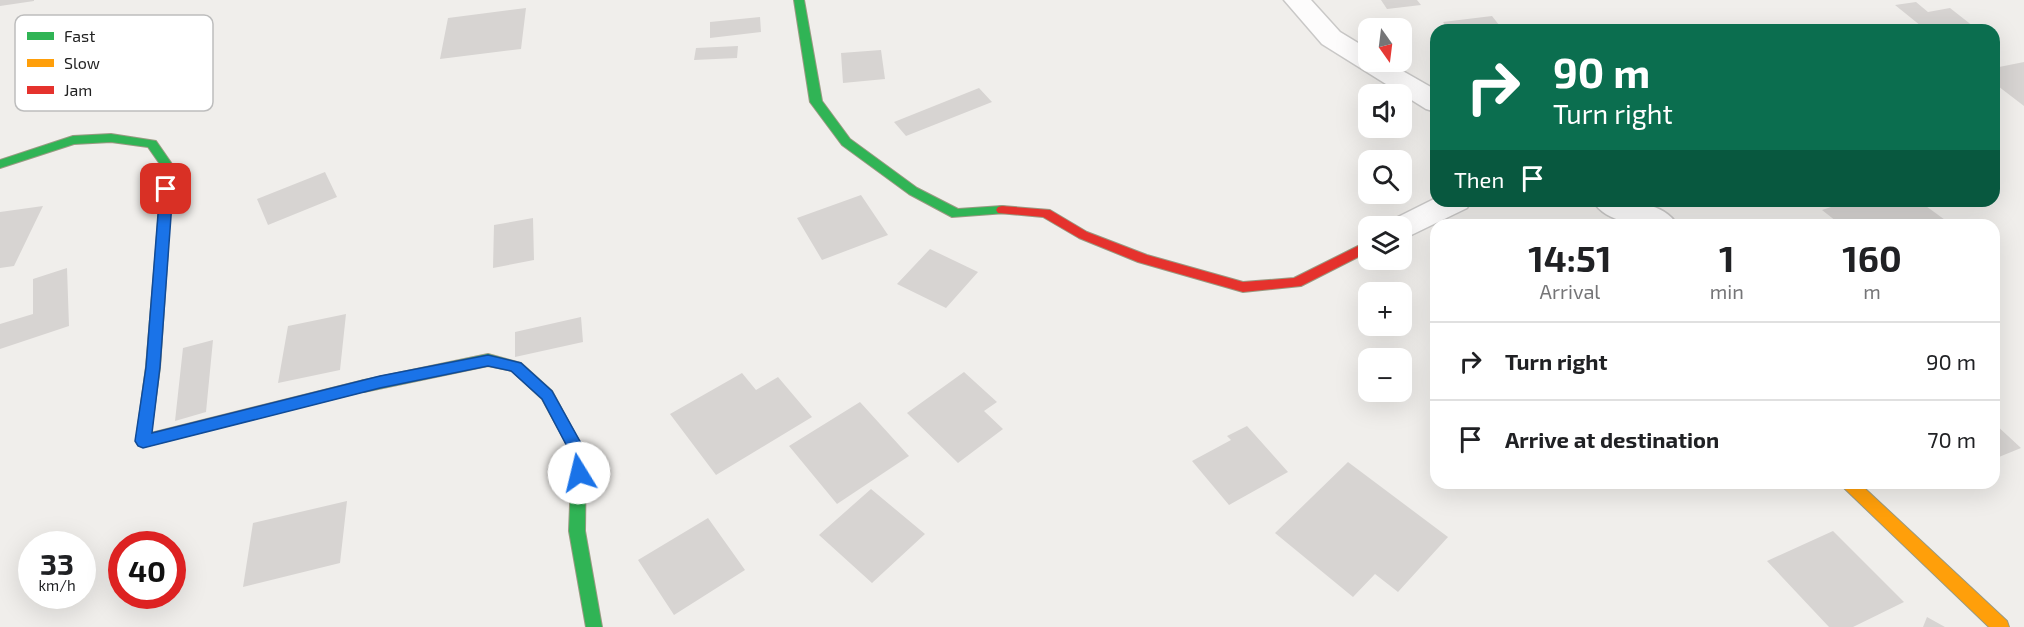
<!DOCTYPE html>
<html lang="en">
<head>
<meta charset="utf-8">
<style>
  body { margin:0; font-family:"Exo 2",sans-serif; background:#f2f2f2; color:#202124; height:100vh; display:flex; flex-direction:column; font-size:22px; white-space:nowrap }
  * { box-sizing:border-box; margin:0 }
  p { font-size:20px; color:#757577 }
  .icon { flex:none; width:33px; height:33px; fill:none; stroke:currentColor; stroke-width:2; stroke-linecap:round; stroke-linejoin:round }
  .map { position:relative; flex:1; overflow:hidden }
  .details { position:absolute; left:1430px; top:219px; width:570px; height:270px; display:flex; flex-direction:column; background:#fff; border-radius:18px; box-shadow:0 6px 24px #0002 }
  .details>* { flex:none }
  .guide { position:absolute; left:1430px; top:24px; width:570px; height:183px; border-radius:18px; box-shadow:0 6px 24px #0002; background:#0b6e4f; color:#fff; overflow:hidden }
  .needle { width:39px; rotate:166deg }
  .buttons { position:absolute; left:1358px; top:18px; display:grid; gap:12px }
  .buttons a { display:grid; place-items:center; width:54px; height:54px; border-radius:12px; background:#fff; box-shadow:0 6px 24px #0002; font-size:30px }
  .speed { position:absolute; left:18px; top:531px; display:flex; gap:12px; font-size:30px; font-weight:700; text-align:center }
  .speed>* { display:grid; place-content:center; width:78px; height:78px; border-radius:50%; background:#fff; box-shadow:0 6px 24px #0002; line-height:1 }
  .speed small { font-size:15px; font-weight:400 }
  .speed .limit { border:9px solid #d22; background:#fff; color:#111 }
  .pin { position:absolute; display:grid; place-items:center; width:51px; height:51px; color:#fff; margin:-26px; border-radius:12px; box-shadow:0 3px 9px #0006 }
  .me { position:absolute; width:66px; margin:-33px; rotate:351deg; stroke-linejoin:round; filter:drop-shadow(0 0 4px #0008) }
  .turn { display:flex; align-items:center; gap:21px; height:126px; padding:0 24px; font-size:27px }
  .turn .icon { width:78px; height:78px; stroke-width:2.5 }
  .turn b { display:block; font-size:42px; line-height:51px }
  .then { display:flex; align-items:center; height:57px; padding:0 24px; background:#0003; gap:12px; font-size:22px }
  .eta { display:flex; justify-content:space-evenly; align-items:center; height:102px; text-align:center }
  .eta b { font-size:36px; font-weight:700; line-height:42px }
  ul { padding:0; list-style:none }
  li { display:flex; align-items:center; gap:18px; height:78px; padding:0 24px; border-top:2px solid #e0e0e0 }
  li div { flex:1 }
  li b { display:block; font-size:22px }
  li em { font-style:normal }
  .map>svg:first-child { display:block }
</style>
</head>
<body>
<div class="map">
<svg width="2024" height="627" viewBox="0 0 2024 627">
  <rect width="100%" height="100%" fill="#f0eeeb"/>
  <path fill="#d7d4d2" d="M0,0H34V1L0,6Z
    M1381,0H1417L1421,5L1387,9Z
    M1916,2L1928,12L1950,8L1978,30H1926L1895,5Z
    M526,8L521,49L440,59L448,18Z
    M1492,16L1503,30H1449L1443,22Z
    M760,17L761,32L710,38V22Z
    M738,46L737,58L694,60L696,48Z
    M881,50L885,79L843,83L841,53Z
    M2024,62V106L1994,83V68Z
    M979,88L992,102L906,136L894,122Z
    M325,172L337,197L268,225L257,199Z
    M861,195L888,235L822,260L797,218Z
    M1832,201H1919L1952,225H1878L1872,221L1862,225H1841L1822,210L1837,205Z
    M43,206L14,266L0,268V212Z
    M533,218L534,260L493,268L494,225Z
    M930,249L978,272L946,308L897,284Z
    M67,268L69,326L0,349V324L33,314V279Z
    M346,314L340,370L278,383L288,326Z
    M581,317L583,342L515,357V332Z
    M213,340L206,412L175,421L183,348Z
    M964,372L997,402L984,411L1003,429L958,463L907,413Z
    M742,373L756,390L778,377L812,417L716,475L670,414Z
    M860,402L909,456L837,504L789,446Z
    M1994,423L2021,448L1994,459Z
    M1247,426L1288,472L1229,505L1192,461L1231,440L1227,436Z
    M1348,462L1448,537L1398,592L1375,574L1353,597L1275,533Z
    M871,489L925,534L872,583L819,535Z
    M347,501L340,563L243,587L253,523Z
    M708,518L745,570L674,615L638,560Z
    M1833,531L1904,602L1853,627H1829L1767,561Z
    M1927,617L1945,627H1923Z"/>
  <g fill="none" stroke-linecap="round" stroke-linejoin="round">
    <g stroke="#c9c8c7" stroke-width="3">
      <path id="street" d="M1284,0H1311L1340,32L1368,49V62H1387L1436,90V112L1426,109L1322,44Z
        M1436,198V201H1471L1467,208L1401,240V226H1387L1390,221Z
        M1593,201C1619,201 1663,199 1677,225C1651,225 1608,227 1593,201Z"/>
    </g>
    <g stroke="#999a82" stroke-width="2">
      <path id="fast" d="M794,0H804L822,101L850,139L917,188L958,209L1002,206L1006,207L1008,210L1006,213L952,217L909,194L842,145L810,102Z
        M111,134L156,141L174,167L167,251H157L156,248L162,167L148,147L111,142L74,144L0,168V160L73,136Z
        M488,354L521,363L552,391L586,454L585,531L602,627H586L569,531L572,454L542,399L512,371L488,366L364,392L359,390L357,386L359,382L364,380Z"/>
    </g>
    <g stroke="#999a82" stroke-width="2">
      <path id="slow" d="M1841,483H1859L2007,621L2009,627H1989L1844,488Z"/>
    </g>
    <g stroke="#999a82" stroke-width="2">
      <path id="jam" d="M1002,206L1050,210L1087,232L1147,255L1243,282L1294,278L1368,241V252L1301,286L1243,292L1138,262L1079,238L1043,217L998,213L996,210L998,207Z
        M162,243L168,248L160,367L151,433L364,380L369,382L371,386L369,390L143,447L138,445L136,441L146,367L156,248Z"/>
    </g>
    <use href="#street" fill="#fdfcfc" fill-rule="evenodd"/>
    <use href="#fast" fill="#30b455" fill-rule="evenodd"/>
    <use href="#slow" fill="#ff9f0a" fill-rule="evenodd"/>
    <use href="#jam" fill="#e5322d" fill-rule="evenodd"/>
  </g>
  <path fill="#1a73e8" stroke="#114b97" stroke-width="1.5" d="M166,185L173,189L160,367L152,433L380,376L488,355L521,363L552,391L587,454L584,478H573L571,454L542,399L511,371L488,366L380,388L143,448L138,446L135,441L146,367L160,189Z"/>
  <rect x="15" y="15" width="198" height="96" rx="9" fill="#fff" stroke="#bdbdbd" stroke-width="1.5"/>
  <rect x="27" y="32" width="27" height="8" fill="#30b455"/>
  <rect x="27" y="59" width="27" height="8" fill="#ff9f0a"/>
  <rect x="27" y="86" width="27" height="8" fill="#e5322d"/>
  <g font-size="16" fill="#222">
    <text x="64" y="42">Fast</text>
    <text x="64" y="69">Slow</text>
    <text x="64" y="96">Jam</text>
  </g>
</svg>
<div class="buttons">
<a><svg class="needle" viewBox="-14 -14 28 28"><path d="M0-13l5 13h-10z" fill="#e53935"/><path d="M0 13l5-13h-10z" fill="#757577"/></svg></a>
<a><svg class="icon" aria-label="sound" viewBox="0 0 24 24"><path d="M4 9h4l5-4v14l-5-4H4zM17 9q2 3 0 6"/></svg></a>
<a><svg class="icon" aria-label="search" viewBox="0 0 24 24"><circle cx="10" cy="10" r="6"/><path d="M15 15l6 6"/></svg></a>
<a><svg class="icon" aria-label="layers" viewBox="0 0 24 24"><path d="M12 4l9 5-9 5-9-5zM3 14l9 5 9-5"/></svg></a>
<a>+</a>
<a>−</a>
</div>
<div class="speed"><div>33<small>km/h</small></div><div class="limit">40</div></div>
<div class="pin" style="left:166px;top:189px;background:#d93025"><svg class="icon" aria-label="arrive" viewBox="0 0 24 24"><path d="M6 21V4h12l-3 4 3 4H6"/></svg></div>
<svg class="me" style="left:579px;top:473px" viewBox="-20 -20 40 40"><circle r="19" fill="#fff"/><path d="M0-13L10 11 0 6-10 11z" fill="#1a73e8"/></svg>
<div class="guide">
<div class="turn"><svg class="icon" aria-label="right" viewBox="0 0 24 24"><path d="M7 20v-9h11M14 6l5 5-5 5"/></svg><div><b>90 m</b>Turn right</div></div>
<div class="then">Then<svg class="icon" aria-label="arrive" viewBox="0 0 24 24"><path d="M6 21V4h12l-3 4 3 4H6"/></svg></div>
</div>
<section class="details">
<div class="eta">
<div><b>14:51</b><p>Arrival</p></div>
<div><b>1</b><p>min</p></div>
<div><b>160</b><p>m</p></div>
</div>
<ul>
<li><svg class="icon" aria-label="right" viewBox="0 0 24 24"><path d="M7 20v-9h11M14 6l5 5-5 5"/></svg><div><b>Turn right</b></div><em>90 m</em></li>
<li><svg class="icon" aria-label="arrive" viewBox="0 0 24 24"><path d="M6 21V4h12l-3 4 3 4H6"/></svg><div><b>Arrive at destination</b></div><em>70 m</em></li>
</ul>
</section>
</div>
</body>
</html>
